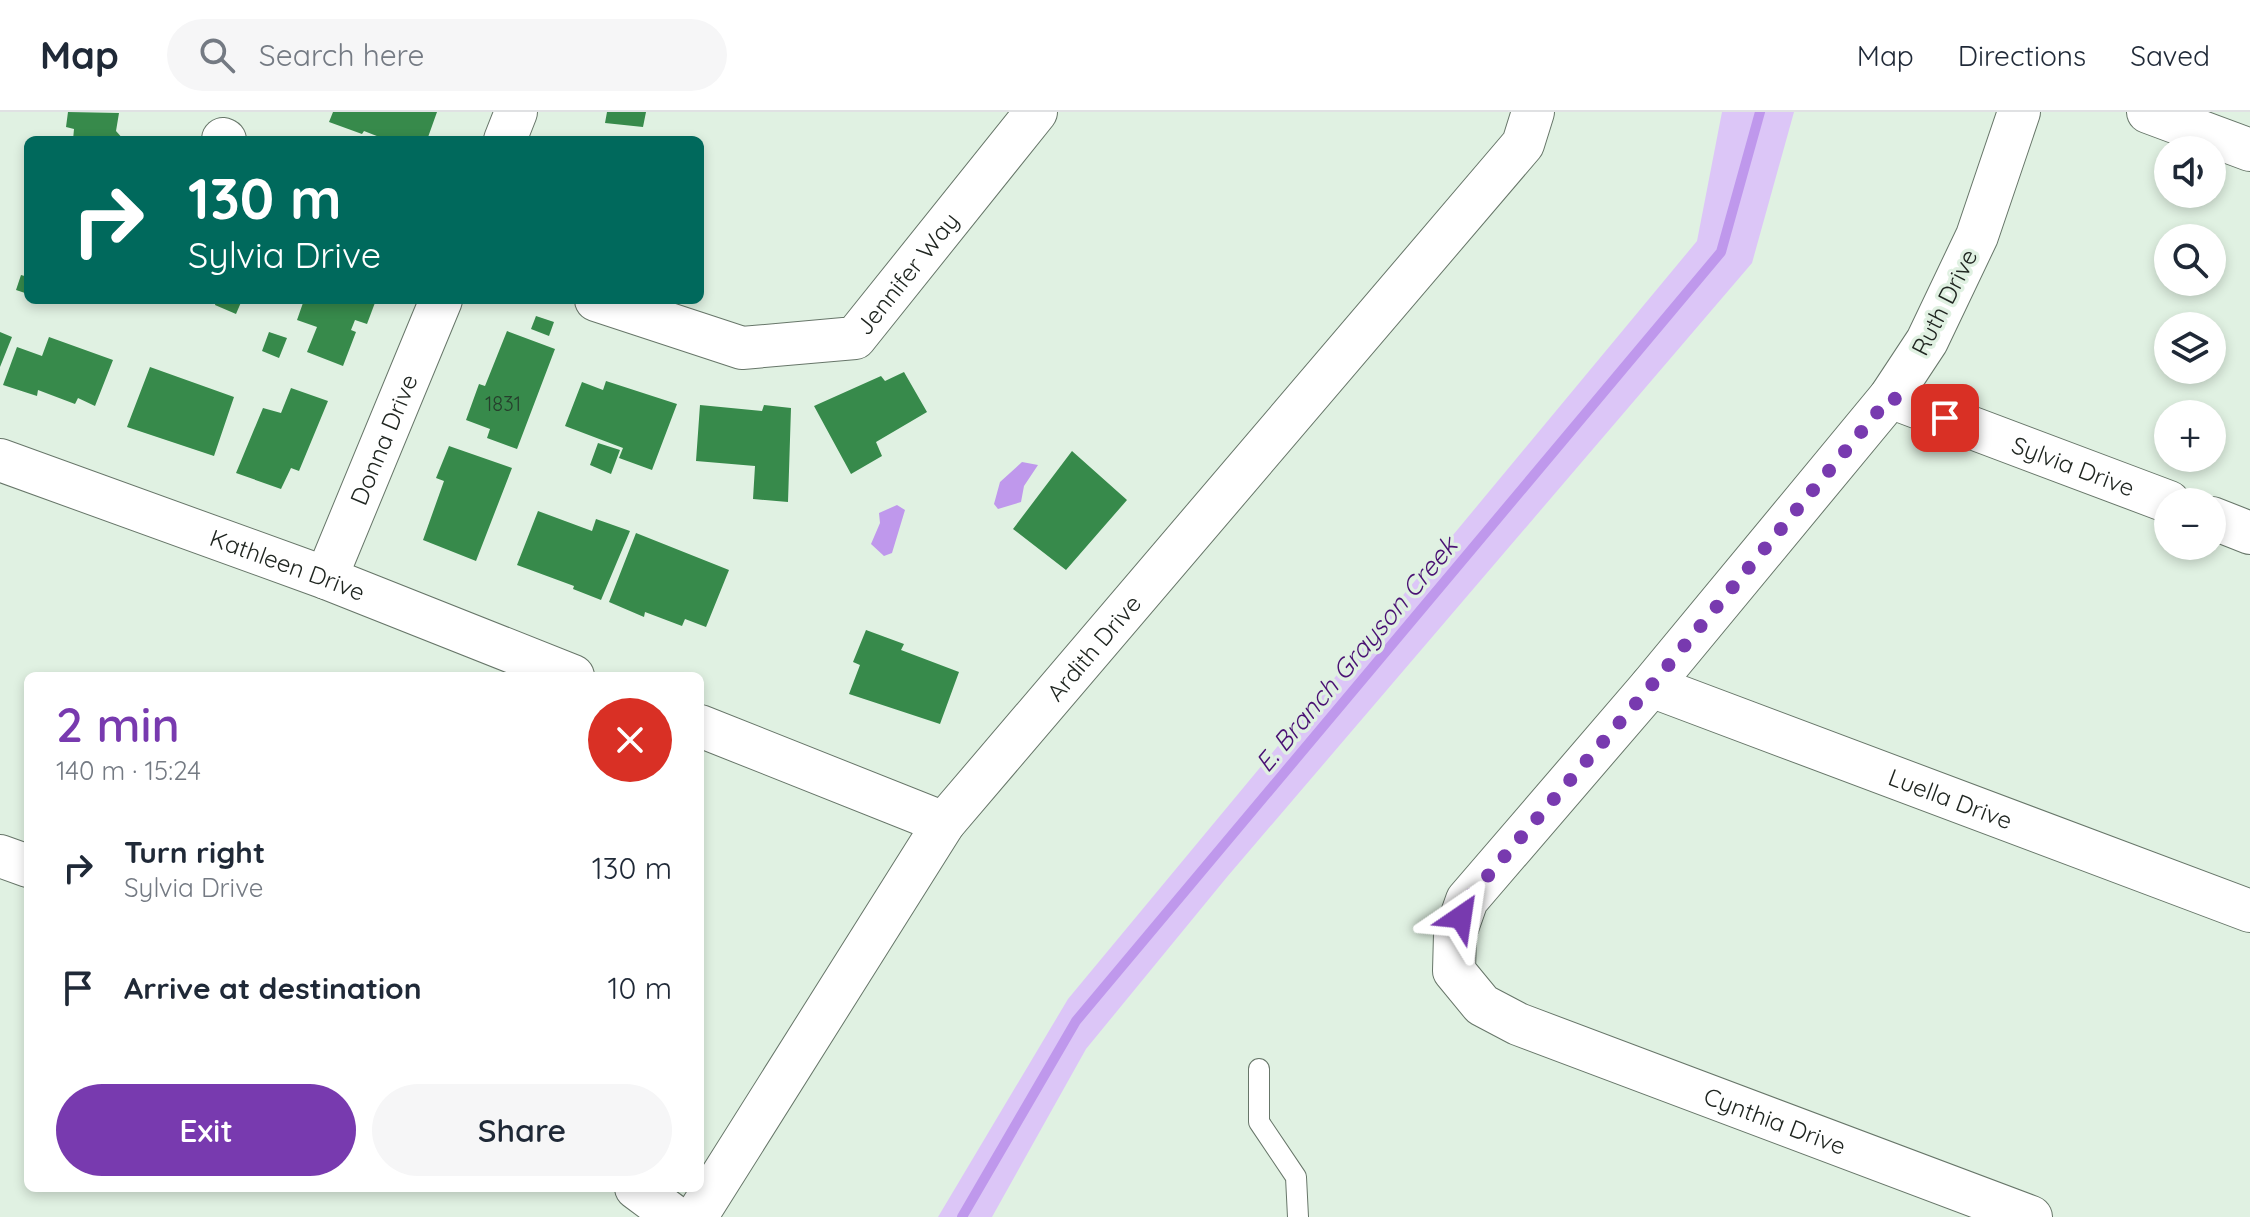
<!DOCTYPE html>
<html lang="en">
<head>
<meta charset="utf-8">
<style>
  body { margin:0; font-family:Quicksand,sans-serif; background:#f6f6f7; color:#1f2937; height:100vh; display:flex; flex-direction:column; font-size:30px; white-space:nowrap }
  * { box-sizing:border-box; margin:0 }
  p { font-size:26px; color:#747a83 }
  .icon { flex:none; width:44px; height:44px; fill:none; stroke:currentColor; stroke-width:2; stroke-linecap:round; stroke-linejoin:round }
  .map { position:relative; flex:1; overflow:hidden }
  .drawer { position:absolute; left:24px; top:560px; width:680px; height:520px; display:flex; flex-direction:column; background:#fff; border-radius:12px; box-shadow:0 4px 12px #0003 }
  .drawer>* { flex:none }
  .guide { position:absolute; left:24px; top:24px; width:680px; height:168px; border-radius:12px; box-shadow:0 4px 12px #0003; background:#00695c; color:#fff; overflow:hidden }
  .tools { position:absolute; left:2154px; top:24px; display:grid; gap:16px }
  .tools a { display:grid; place-items:center; width:72px; height:72px; border-radius:50%; background:#fff; box-shadow:0 4px 12px #0003; font-size:40px }
  .pin { position:absolute; display:grid; place-items:center; width:68px; height:68px; color:#fff; margin:-34px; border-radius:16px; box-shadow:0 4px 12px #0006 }
  .me { position:absolute; width:88px; margin:-44px; rotate:32deg; stroke-linejoin:round; filter:drop-shadow(0 0 6px #0008) }
  .turn { display:flex; align-items:center; gap:28px; height:168px; padding:0 32px; font-size:36px }
  .turn .icon { width:104px; height:104px; stroke-width:2.5 }
  .turn b { display:block; font-size:56px; line-height:68px }
  .round { display:grid; place-items:center; flex:none; width:84px; height:84px; border-radius:42px; background:#f6f6f7 }
  .overview { display:flex; align-items:center; justify-content:space-between; height:136px; padding:0 32px }
  h1 { font-size:48px; font-weight:600; line-height:60px; color:#783aaf }
  .button { display:flex; gap:16px; margin-top:auto; padding:16px 32px }
  .button a { flex:1; height:92px; border-radius:48px; background:#783aaf; color:#fff; font-size:32px; font-weight:600; line-height:92px; text-align:center }
  .button a+a { background:#f6f6f7; color:#1f2937 }
  ul { padding:0; list-style:none }
  li { display:flex; align-items:center; gap:24px; height:120px; padding:0 32px }
  li div { flex:1 }
  li b { display:block; font-size:30px }
  li em { font-style:normal }
  header { display:flex; align-items:center; gap:48px; box-sizing:border-box; height:112px; padding:0 40px; background:#fff; border-bottom:2px solid #e0e1e3 }
  header strong { font-size:38px }
  nav { display:flex; gap:44px; margin-inline-start:auto; font-size:28px }
  .search { width:560px; height:72px; background:#f6f6f7; display:flex; align-items:center; gap:20px; box-sizing:border-box; padding:0 28px; border-radius:44px; color:#747a83; font-size:30px }
  .map>svg:first-child { display:block }
</style>
</head>
<body>
<header>
<strong>Map</strong>
<div class="search"><svg class="icon" aria-label="search" viewBox="0 0 24 24"><circle cx="10" cy="10" r="6"/><path d="M15 15l6 6"/></svg>Search here</div>
<nav><a>Map</a><a>Directions</a><a>Saved</a></nav>
</header>
<div class="map">
<svg width="2250" height="1105" viewBox="0 0 2250 1105">
  <rect width="100%" height="100%" fill="#e0f1e2"/>
  <path fill="#dcc6f7" d="M1722,0H1794L1752,151L1227,765L1086,937L992,1105H938L1068,887L1697,129Z"/>
  <path fill="#bf98ec" d="M1022,350L1038,353L1024,374L1021,390L998,397L994,392L1000,370Z
    M897,393L905,398L892,441L884,444L871,432L880,411L879,401Z"/>
  <g fill="none" stroke-linecap="round" stroke-linejoin="round">
    <path stroke="#bf98ec" stroke-width="10" d="M962,1105L1076,909L1721,140L1760,0"/>
  </g>
  <path fill="#378a4b" d="M68,0L119,1L116,19L124,28H73L74,17L66,15Z
    M333,0H437L427,28H387L364,19L362,22L329,10Z
    M607,0H646L643,15L605,11Z
    M21,163L28,165V182L16,178Z
    M216,188H242L236,202L215,193Z
    M304,188H376L367,212L355,208L351,218L356,220L343,254L307,240L317,215L297,208Z
    M536,204L554,210L549,224L531,217Z
    M507,219L555,237L517,337L487,326L490,317L466,308L479,272L485,274Z
    M0,220L12,225L0,255Z
    M269,220L287,226L279,246L262,239Z
    M49,225L113,248L95,294L78,286L75,292L38,278L37,284L3,273L17,235L42,244Z
    M150,255L234,285L214,344L127,315Z
    M904,260L927,300L876,330L882,344L851,362L814,294L881,264L885,269Z
    M606,269L677,292L652,358L619,346L623,336L565,314L582,270L603,278Z
    M291,276L328,289L299,359L291,356L281,377L236,361L263,296L281,301Z
    M700,293L762,299L764,293L791,296L788,390L753,387L755,354L696,349Z
    M598,331L620,338L611,362L590,353Z
    M449,334L512,356L476,449L423,428L444,369L436,366Z
    M1072,339L1127,388L1066,458L1013,417Z
    M538,399L592,419L596,407L630,419L601,488L573,477L574,474L517,453Z
    M636,421L729,458L706,515L685,507L682,514L645,500L644,505L609,490Z
    M866,518L904,532L901,538L959,560L940,612L849,582L860,553L853,550Z"/>
  <g fill="none" stroke-linecap="round" stroke-linejoin="round">
    <g stroke="#677669" stroke-width="22">
      <path id="lane" d="M1259,957V1010L1296,1065L1298,1105"/>
    </g>
    <g stroke="#677669" stroke-width="44">
      <g id="street">
        <path id="s1" d="M2019,0L1977,124L1927,229L1890,285L1651,574L1467,788L1455,822L1454,859L1482,893L1518,912L2031,1105"/>
        <path d="M2148,0L2250,38"/>
        <path d="M223,27L225,28"/>
        <path d="M505,28L516,0"/>
        <path id="s2" d="M596,188L742,236L855,226L1036,0"/>
        <path id="s3" d="M1890,285L2169,390"/>
        <path id="s4" d="M0,348L326,466L573,564"/>
        <path d="M2212,406L2250,421"/>
        <path id="s5" d="M326,466L441,188"/>
        <path id="s6" d="M1651,574L2250,799"/>
        <path d="M700,614L944,711"/>
        <path d="M0,744L28,754"/>
        <path d="M636,1076L675,1105"/>
        <path id="s7" d="M696,1105L944,711L1523,32L1533,0"/>
      </g>
    </g>
    <use href="#lane" stroke="#fff" stroke-width="20"/>
    <use href="#street" stroke="#fff" stroke-width="42"/>
  </g>
  <g fill="none" stroke-linecap="round" stroke-linejoin="round">
    <path stroke="#783aaf" stroke-width="14" stroke-dasharray="0 25.2" d="M1461,805L1467,788L1651,574L1890,285L1945,306"/>
  </g>
  <g text-anchor="middle" dominant-baseline="central" stroke-width="7" stroke-linejoin="round" paint-order="stroke">
    <g font-size="20" fill="#263f2c">
      <text x="503" y="291">1831</text>
    </g>
    <g font-size="24" fill="#202621" stroke="#e0f1e2">
      <text stroke="none"><textPath href="#s2" startOffset="350">Jennifer Way</textPath></text>
      <text transform="translate(1944 190) rotate(-63)">Ruth Drive</text>
      <text stroke="none"><textPath href="#s5" startOffset="150">Donna Drive</textPath></text>
      <text stroke="none"><textPath href="#s3" startOffset="196">Sylvia Drive</textPath></text>
      <text stroke="none"><textPath href="#s4" startOffset="306">Kathleen Drive</textPath></text>
      <text stroke="none"><textPath href="#s7" startOffset="696">Ardith Drive</textPath></text>
      <text stroke="none"><textPath href="#s6" startOffset="320">Luella Drive</textPath></text>
      <text stroke="none"><textPath href="#s1" startOffset="1404">Cynthia Drive</textPath></text>
    </g>
    <g font-size="26" font-style="italic" fill="#491073" stroke="#e0f1e2">
      <text transform="translate(1356 542) rotate(-50)">E. Branch Grayson Creek</text>
    </g>
  </g>
</svg>
<div class="tools">
<a><svg class="icon" aria-label="sound" viewBox="0 0 24 24"><path d="M4 9h4l5-4v14l-5-4H4zM17 9q2 3 0 6"/></svg></a>
<a><svg class="icon" aria-label="search" viewBox="0 0 24 24"><circle cx="10" cy="10" r="6"/><path d="M15 15l6 6"/></svg></a>
<a><svg class="icon" aria-label="layers" viewBox="0 0 24 24"><path d="M12 4l9 5-9 5-9-5zM3 14l9 5 9-5"/></svg></a>
<a>+</a>
<a>−</a>
</div>
<div class="pin" style="left:1945px;top:306px;background:#d93025"><svg class="icon" aria-label="arrive" viewBox="0 0 24 24"><path d="M6 21V4h12l-3 4 3 4H6"/></svg></div>
<svg class="me" style="left:1461px;top:805px" viewBox="-20 -20 40 40"><path d="M0-17L14 15 0 8-14 15z" fill="#783aaf" stroke="#fff" stroke-width="4"/></svg>
<div class="guide">
<div class="turn"><svg class="icon" aria-label="right" viewBox="0 0 24 24"><path d="M7 20v-9h11M14 6l5 5-5 5"/></svg><div><b>130 m</b>Sylvia Drive</div></div>
</div>
<section class="drawer">
<div class="overview"><div><h1>2 min</h1><p>140 m · 15:24</p></div><a class="round" style="background:#d93025;color:#fff"><svg class="icon" aria-label="close" viewBox="0 0 24 24"><path d="M6 6l12 12M18 6L6 18"/></svg></a></div>
<ul>
<li><svg class="icon" aria-label="right" viewBox="0 0 24 24"><path d="M7 20v-9h11M14 6l5 5-5 5"/></svg><div><b>Turn right</b><p>Sylvia Drive</p></div><em>130 m</em></li>
<li><svg class="icon" aria-label="arrive" viewBox="0 0 24 24"><path d="M6 21V4h12l-3 4 3 4H6"/></svg><div><b>Arrive at destination</b></div><em>10 m</em></li>
</ul>
<div class="button"><a>Exit</a><a>Share</a></div>
</section>
</div>
</body>
</html>
